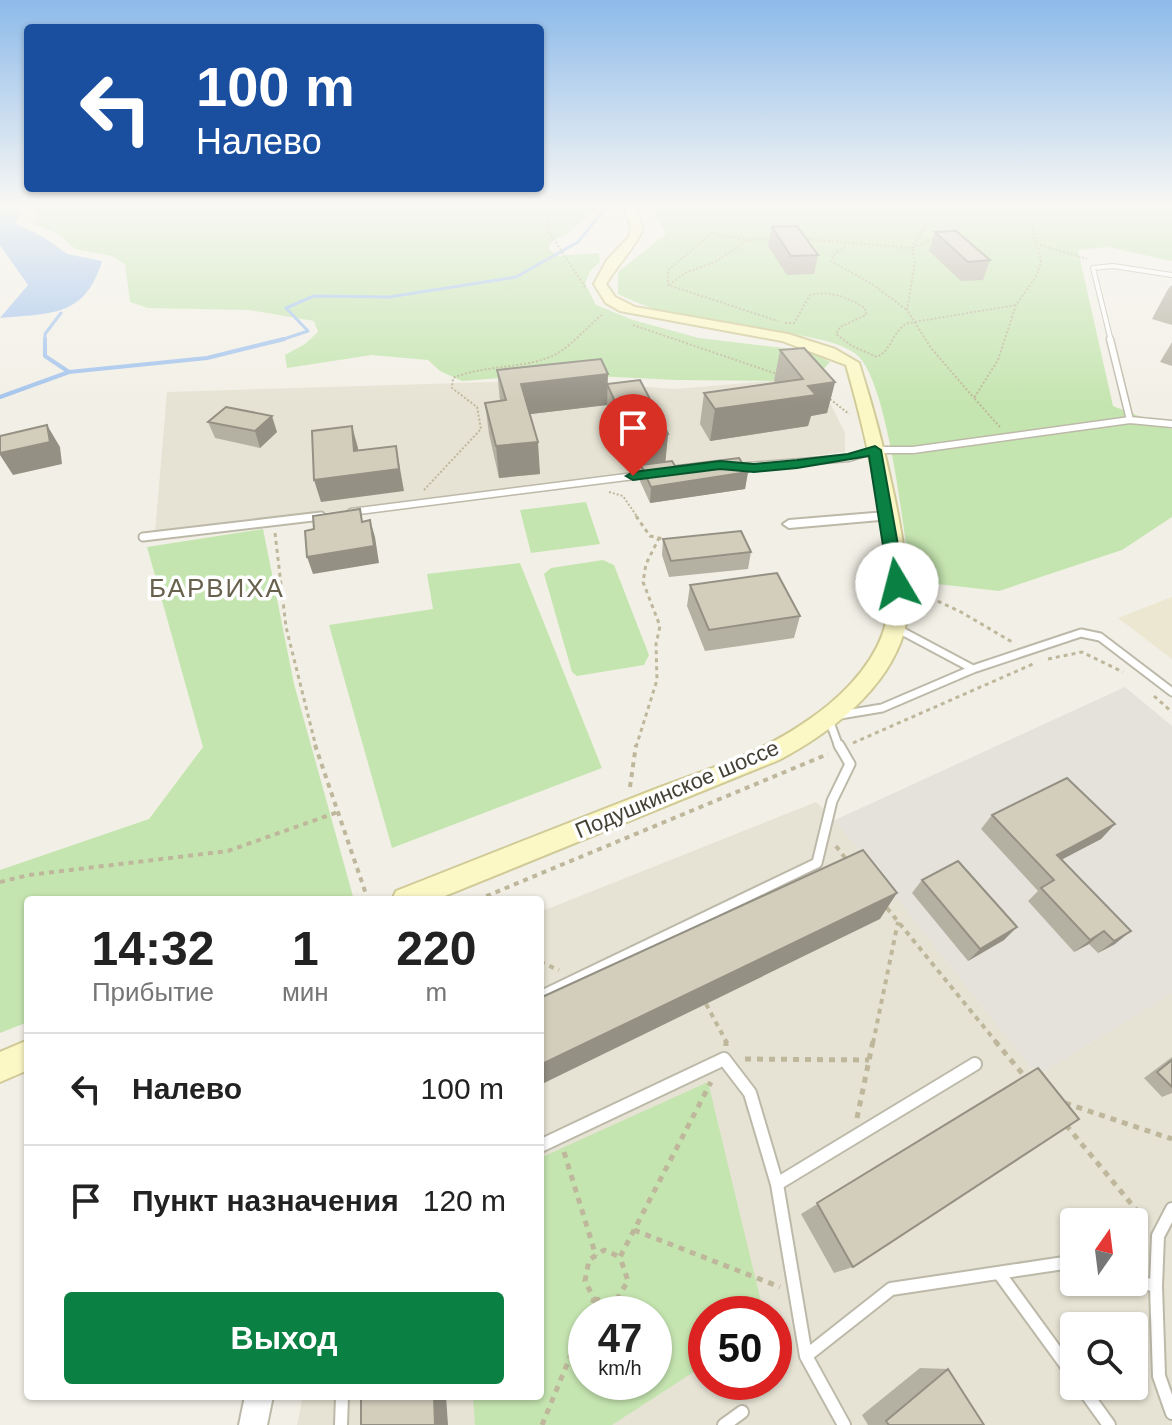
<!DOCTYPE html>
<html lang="ru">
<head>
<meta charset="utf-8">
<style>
  body { margin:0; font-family:Arial,sans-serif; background:#f6f6f6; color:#222; height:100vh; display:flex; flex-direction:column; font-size:30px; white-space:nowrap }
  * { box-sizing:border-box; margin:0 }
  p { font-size:26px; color:#767676 }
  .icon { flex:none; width:44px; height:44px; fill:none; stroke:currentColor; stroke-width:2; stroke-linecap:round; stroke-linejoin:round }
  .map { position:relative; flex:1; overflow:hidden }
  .sheet { position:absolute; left:24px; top:896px; width:520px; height:504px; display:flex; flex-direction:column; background:#fff; border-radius:8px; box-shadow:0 2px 6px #0004 }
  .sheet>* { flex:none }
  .guide { position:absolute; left:24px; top:24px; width:520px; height:168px; border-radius:8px; box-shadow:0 2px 6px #0004; background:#1a4fa0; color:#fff; overflow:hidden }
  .needle { width:52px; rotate:14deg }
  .tools { position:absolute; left:1060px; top:1208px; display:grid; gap:16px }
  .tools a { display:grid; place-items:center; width:88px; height:88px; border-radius:8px; background:#fff; box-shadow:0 2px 6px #0004; font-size:40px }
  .speed { position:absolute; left:568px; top:1296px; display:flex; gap:16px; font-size:40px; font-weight:700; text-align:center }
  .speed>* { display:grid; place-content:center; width:104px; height:104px; border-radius:50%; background:#fff; box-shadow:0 2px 6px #0004; line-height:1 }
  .speed small { font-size:20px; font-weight:400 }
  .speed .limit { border:12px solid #d22; background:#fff; color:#111 }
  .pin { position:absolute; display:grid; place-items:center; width:68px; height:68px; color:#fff; margin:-82px -34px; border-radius:50% 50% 50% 0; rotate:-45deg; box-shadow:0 0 8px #0007 }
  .pin .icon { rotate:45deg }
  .me { position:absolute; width:88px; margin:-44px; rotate:352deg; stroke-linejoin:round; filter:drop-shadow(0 0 6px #0008) }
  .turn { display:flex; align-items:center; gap:28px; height:168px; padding:0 40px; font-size:36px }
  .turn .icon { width:104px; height:104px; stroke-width:2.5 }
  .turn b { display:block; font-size:56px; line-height:68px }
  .eta { display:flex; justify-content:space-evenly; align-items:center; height:136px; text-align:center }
  .eta b { font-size:48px; font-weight:700; line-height:56px }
  .primary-button { display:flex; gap:16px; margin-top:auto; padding:16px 40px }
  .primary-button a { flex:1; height:92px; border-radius:8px; background:#0b8043; color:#fff; font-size:32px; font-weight:700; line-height:92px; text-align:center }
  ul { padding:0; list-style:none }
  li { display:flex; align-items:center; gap:24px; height:112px; padding:0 40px; border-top:2px solid #e0e0e0 }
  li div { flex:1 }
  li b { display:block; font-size:30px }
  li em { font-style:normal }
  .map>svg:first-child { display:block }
</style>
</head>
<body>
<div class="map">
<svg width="1172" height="1425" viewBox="0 0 1172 1425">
  <rect width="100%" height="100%" fill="#f2f0e6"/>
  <path fill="#e6e3d4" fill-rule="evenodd" d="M817,377L845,433V452L155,532L167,392L559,380L675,389Z
    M816,802L835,820L1037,1076L1172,993V1425H297L303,1396H540V912ZM1074,1222H1134V1282H1074ZM586,1314H654V1382H586ZM706,1314H774V1382H706ZM1074,1326H1134V1386H1074Z"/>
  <path fill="#e4e2db" d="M1125,687L1172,726V993L1037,1076L835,820Z"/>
  <path fill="#ebe7d0" d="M1172,597V659L1118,618Z"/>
  <path fill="#c5e5b0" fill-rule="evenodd" d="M34,204H603L568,233L554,240L548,248L557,256L599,253L600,262L590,271L585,284L596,305L633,320L699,338L809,351L830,362L820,373L795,381L678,380L553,374L462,381L440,371L428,360L372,355L287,368L285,355L305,344L318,332L314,321L249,310L148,308L130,302L125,264L112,256L75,249L59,234L34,224L38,216Z
    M650,204H1172V261L1108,247L1078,250L1113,406L1172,429V517L1122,550L999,591L911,581C904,534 889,388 859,357C836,333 746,330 711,323C680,317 648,309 618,294V272L666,234Z
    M586,502L600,544L531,553L520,510Z
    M263,529L294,684L354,900H28V1022L0,1033V870L149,819L203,747L147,547Z
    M603,560L614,565L649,655L644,665L577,676L572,672L544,574L551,568Z
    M520,563L602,768L392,848L329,625L433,609L427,574Z
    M708,1082L764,1314H706V1364L612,1425H475L473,1396H540V1158ZM586,1314H654V1382H586Z"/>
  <path fill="#a4c4ed" d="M17,204L20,213L15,223L45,238L67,254L102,261C85,318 50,313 0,318L28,285L0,245V211Z"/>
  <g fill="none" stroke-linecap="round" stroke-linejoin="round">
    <path stroke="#a4c4ed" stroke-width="3" d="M45,341V334L61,313
      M278,341L308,331L286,308L314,296L389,297L516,277L578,242L603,211L615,205L760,204"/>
    <path stroke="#a4c4ed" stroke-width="4" d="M45,339V356L69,372L207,358L284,339
      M0,397L69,372"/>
    <g stroke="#bdb9a9" stroke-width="6">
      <path id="service-far4" d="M1111,341L1093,268L1113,266L1172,275"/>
    </g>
    <g stroke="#bdb9a9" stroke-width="9">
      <path id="service-far3" d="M1130,420L1172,424
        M736,467L849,458L875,450H913L1130,420L1110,339
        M351,512L650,474
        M305,518L321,516"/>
    </g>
    <g stroke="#bdb9a9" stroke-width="11">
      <path id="service-far2" d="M143,537L321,516
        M896,628L973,669
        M839,747L828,717L882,708L973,669L1081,633L1100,637L1172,692"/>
    </g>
    <g stroke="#bdb9a9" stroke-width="13">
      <path id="service-far1" d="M540,996L817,863L832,801L850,764L839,745"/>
    </g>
    <g stroke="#bdb9a9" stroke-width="16">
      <path id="service" d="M975,1064L777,1184L806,1356L891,1289L1064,1263L1074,1266
        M540,1146L724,1059L750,1093L777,1184
        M1172,1209L1158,1236L1156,1286L1159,1376L1172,1413
        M999,1273L1074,1376
        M1134,1281L1156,1286
        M806,1356L844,1425
        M1081,1386L1109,1425
        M341,1425L342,1396
        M724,1425L742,1412"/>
    </g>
    <g stroke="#bdb9a9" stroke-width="4">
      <path id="minor" d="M886,512L892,516L891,519L789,528L783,524L789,520Z
        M245,1396H273L267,1425H239Z"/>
    </g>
    <g stroke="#d0ca98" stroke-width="4">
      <path id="secondary" d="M623,204H633C636,211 642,221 642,229C642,238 613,271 606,284L615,297L635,307L788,334L835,349L859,363C878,422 920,574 904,632C887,690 830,733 779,760L435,900H392L396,891C482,857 568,823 655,789C706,770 759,754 804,723C836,702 870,670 883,633C902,579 863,423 846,365L782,341L620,311L606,303L594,284L607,260L629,237L631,227Z
        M28,1040V1070L0,1082V1052Z"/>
    </g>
    <path stroke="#beb79b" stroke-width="2" stroke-dasharray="2 2" stroke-linecap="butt" d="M559,204L549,217L547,229L585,287
      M925,204V211L969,224
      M991,204L1002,208
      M1028,212L1124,204
      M951,232L1012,204
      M772,239L748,240L712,233L668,270V285L778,321
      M804,239L912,248L928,222L951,204
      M933,239L912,248L915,262L907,310L931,348L974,398
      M1040,245L1087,259
      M845,247L835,253L831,261L872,284L907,310
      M669,285L687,272L715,262L748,240
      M785,323H794L810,295C831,290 848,298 865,308L866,315L840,327L836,334L852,346L877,357C892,350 892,331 908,323L1016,305
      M633,325L777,374
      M830,399L849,414
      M1000,427L974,398L998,360L1016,305L1036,277L1041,262L1028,212L1016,204
      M424,490L481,429L477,407L452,388L453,378C484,365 519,369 550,357C571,348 585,328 603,314
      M609,492L623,496L638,518"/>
    <path stroke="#beb79b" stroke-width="3" stroke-dasharray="4 4" stroke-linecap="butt" d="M636,516L650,536L668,540
      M275,533L286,627L316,747
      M916,591L961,612L1012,642
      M1048,659L1082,652L1123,672
      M1154,696L1172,712
      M853,743L1033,664
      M636,747L657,680L656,644L660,626L643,582L646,564L659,538"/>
    <path stroke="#beb79b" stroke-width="4" stroke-dasharray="5 5" stroke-linecap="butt" d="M315,745L368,900
      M630,787L636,745
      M836,846L846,859
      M0,882L29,875L228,851L338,812
      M477,900L828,754
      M887,908L997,1043
      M540,962L559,970
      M706,1004L727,1043
      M873,1043L898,922"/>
    <path stroke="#beb79b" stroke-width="5" stroke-dasharray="6 6" stroke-linecap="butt" d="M995,1041L1026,1078
      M726,1046V1041
      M745,1059L869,1060
      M1065,1103L1172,1139
      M857,1118L873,1041
      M1066,1125L1148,1224
      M564,1152L596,1256
      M634,1230L780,1287
      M594,1299L615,1302L628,1281L620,1257L711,1082
      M588,1314L594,1299L585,1281L589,1260L604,1250L620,1257
      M542,1425L586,1318"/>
    <use href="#service-far4" stroke="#fff" stroke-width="4"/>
    <use href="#service-far3" stroke="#fff" stroke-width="6"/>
    <use href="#service-far2" stroke="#fff" stroke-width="7"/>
    <use href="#service-far1" stroke="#fff" stroke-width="9"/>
    <use href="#service" stroke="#fff" stroke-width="12"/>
    <use href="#minor" fill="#fff" fill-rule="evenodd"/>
    <use href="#secondary" fill="#fcf8c6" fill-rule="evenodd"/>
  </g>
  <path fill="#b5b1a2" d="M772,227L818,255L814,274L787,275L768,246Z
    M935,232L990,260L983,280L961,281L929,251Z
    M1172,285V325L1152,319L1168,289Z
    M1172,342V366L1160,362Z
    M780,350L835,382L827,413L811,416L808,426L710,441L700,424L704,393L776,383L774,381Z
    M497,370L607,384L668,434L665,462L675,466L748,472L745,489L650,503L640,481L641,469L635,470L631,461H626L606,415L607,405L530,414L540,474L499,478L489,434L485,403L500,401Z
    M208,422L277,432L260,448L215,438Z
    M663,539L751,552L748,569L669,577L662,555Z
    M690,585L800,616L794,638L705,651L687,606Z
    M992,815L1115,824L1101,839L1062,859L1115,944L1098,953L1089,944L1074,952L1028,901L1038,891L981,829Z
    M922,880L1004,940L968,961L912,893Z
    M1172,1057V1093L1162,1097L1144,1078Z
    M1038,1068L853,1267L834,1273L801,1214Z
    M920,1368L948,1369L984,1425H868L862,1415Z"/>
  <path fill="#949084" d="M608,374L607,405L523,415L521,384Z
    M835,382L827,413L811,416L808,426L710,441L715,409L808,386Z
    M272,416L277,432L260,448L255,431Z
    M47,425L60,447L62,464L13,475L0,455V453Z
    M352,426L358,448L360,473L354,451Z
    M632,429L631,461H626L628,430Z
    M668,434L665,466L641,465V469L635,470L636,438Z
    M538,442L540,474L499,478L496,446Z
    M396,446L404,491L321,502L314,480Z
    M748,472L745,489L650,503L651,487Z
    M370,520L375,537L379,563L313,574L307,557Z
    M1115,824L1101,839L1044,869L1057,855Z
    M897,893L880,919L540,1085V1065Z
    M1017,927L1004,940L968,961L980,949Z
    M1104,931L1089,944L1074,952L1090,940Z
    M1131,931L1115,944L1098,953L1114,941Z
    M434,1396H446L448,1425H435Z"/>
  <path fill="#d3cebc" stroke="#949084" stroke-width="2" d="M797,226L818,255L791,256L772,227Z
    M956,231L990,260L968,262L935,232Z
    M804,348L835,382L808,386L816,395L715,409L704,393L803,379L780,350Z
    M601,359L608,374L521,384L538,442L496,446L485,403L506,400L497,370Z
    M640,380L668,434L636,438L632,429L628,430L607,384Z
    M226,407L272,416L255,431L208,422Z
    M47,425L50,442L0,453V436Z
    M352,426L354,451L396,446L399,469L314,480L312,431Z
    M739,458L748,472L651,487L641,465L672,461L675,466Z
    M360,509L362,522L370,520L374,546L307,557L305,531L314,529L313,516Z
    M741,531L751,552L671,561L663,539Z
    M777,573L800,616L709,630L690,585Z
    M1067,778L1115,824L1057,855L1131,931L1114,941L1104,931L1090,940L1041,888L1054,880L992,815Z
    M863,850L897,893L540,1065V998Z
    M958,861L1017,927L980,949L922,880Z
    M1172,1060V1087L1157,1072Z
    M1038,1068L1079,1119L853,1267L817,1203Z
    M948,1369L984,1425H889L886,1421Z
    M361,1396H434L435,1425H361Z"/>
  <linearGradient id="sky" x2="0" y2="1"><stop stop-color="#8dbaea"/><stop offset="0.51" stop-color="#f9f8f4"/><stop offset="1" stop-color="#f9f8f4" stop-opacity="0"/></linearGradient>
  <rect width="1172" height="403" fill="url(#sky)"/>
  <path fill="#0b8043" stroke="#07532c" stroke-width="2" d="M875,446L881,450L905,584L897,590L889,584L869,456L797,468L754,472L720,469L633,480L626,476L633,472L720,461L754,464L797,460L848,454Z"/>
  <g text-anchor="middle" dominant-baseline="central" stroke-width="7" stroke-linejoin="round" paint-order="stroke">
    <g font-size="22" fill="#454136" stroke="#fff">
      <text transform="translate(677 789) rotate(-23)">Подушкинское шоссе</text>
    </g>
    <g font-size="26" letter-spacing="2" fill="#67614d" stroke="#fff">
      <text x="217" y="588">БАРВИХА</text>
    </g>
  </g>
</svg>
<div class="tools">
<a><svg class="needle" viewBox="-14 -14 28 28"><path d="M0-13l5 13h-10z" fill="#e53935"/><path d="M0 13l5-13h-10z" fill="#767676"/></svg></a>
<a><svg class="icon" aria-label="search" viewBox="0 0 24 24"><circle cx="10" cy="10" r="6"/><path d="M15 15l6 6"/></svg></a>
</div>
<div class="speed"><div>47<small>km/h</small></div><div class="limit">50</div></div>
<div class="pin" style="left:633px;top:476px;background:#d93025"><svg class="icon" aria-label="arrive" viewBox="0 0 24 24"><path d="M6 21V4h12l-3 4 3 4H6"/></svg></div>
<svg class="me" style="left:897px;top:584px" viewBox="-20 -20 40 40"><circle r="19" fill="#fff"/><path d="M0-13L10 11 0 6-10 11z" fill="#0b8043"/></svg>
<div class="guide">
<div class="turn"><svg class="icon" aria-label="left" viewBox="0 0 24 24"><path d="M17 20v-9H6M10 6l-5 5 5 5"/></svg><div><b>100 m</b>Налево</div></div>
</div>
<section class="sheet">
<div class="eta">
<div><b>14:32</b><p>Прибытие</p></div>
<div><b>1</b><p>мин</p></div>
<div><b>220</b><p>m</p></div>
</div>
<ul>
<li><svg class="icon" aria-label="left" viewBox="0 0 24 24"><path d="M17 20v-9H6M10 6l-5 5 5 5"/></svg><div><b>Налево</b></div><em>100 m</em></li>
<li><svg class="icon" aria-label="arrive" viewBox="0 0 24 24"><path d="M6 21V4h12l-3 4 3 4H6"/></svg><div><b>Пункт назначения</b></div><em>120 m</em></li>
</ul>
<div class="primary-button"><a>Выход</a></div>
</section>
</div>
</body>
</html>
